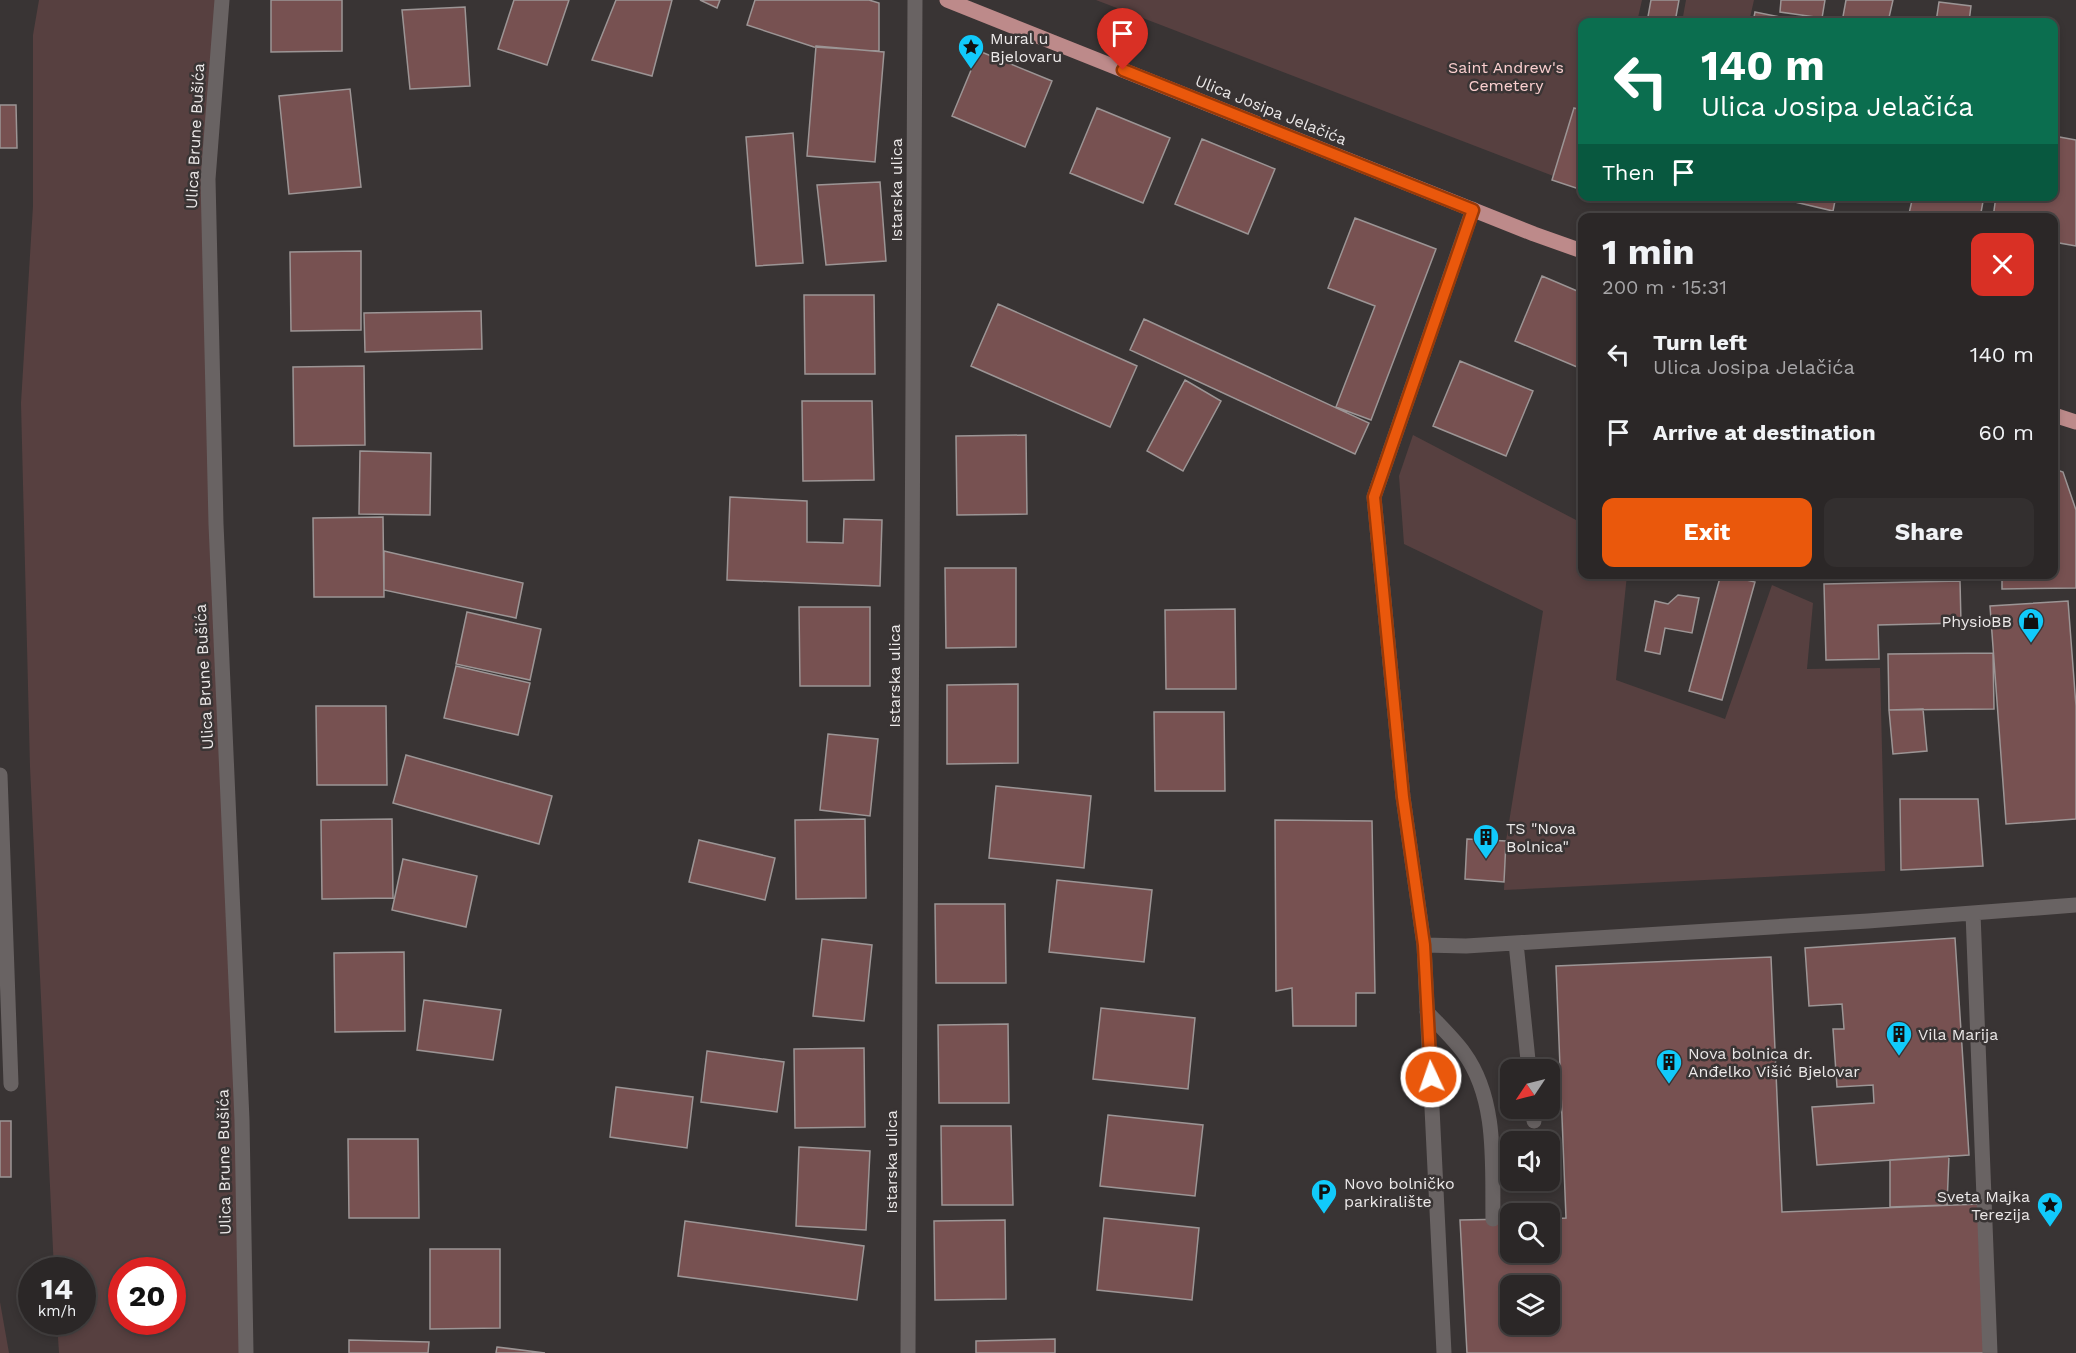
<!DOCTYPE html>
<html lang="en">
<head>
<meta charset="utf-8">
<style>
  body { margin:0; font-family:"Work Sans",sans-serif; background:#332f2f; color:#f1f3f6; height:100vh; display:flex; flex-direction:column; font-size:22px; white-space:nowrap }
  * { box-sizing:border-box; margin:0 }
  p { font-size:20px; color:#a6a5a7 }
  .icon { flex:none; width:33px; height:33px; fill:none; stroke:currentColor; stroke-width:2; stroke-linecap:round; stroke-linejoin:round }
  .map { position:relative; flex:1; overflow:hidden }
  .sheet { position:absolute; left:1578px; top:213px; width:480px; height:366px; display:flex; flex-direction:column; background:#2b2727; border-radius:12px; box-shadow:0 3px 9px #0003,0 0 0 2px #474444 }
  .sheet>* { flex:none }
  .guide { position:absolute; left:1578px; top:18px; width:480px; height:183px; border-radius:12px; box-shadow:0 3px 9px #0003,0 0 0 2px #474444; background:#0b6e4f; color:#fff; overflow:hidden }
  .needle { width:39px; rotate:235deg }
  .tools { position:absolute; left:1500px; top:1059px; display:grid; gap:12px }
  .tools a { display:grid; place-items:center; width:60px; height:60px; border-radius:12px; background:#2b2727; box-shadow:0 3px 9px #0003,0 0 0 2px #474444; font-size:30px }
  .speed { position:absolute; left:18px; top:1257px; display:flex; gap:12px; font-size:30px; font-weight:700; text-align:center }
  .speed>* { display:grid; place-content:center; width:78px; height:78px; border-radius:50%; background:#2b2727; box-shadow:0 3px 9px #0003,0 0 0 2px #474444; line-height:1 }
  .speed small { font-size:15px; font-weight:400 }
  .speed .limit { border:9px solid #d22; background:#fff; color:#111 }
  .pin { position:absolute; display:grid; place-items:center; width:51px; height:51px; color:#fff; margin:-62px -26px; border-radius:50% 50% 50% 0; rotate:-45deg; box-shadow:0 0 6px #0007 }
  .pin .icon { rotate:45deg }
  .me { position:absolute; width:66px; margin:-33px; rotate:357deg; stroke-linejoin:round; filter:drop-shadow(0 0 4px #0008) }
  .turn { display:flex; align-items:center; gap:21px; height:126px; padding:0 24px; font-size:27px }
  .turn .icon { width:78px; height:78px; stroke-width:2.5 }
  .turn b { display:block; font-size:42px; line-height:51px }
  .then { display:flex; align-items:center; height:57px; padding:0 24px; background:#0003; gap:12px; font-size:22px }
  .round { display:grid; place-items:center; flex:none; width:63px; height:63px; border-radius:12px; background:#332f2f }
  .headline { display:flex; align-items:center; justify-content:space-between; height:102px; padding:0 24px }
  h1 { font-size:36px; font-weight:700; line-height:45px }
  .action { display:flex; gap:12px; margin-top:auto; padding:12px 24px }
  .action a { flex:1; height:69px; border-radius:12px; background:#ea580c; color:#fff; font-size:24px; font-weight:700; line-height:69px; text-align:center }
  .action a+a { background:#332f2f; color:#f1f3f6 }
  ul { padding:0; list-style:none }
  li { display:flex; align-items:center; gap:18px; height:78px; padding:0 24px }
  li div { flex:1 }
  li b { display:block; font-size:22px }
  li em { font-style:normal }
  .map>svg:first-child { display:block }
</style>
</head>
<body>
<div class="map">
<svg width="2076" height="1353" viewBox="0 0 2076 1353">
  <rect width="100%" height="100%" fill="#393434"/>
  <path fill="#574040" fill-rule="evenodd" d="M39,0H222L208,179L246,1353H59L57,1322H82V1270H54L30,767L21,403L33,206V35ZM122,1270H172V1322H122Z
    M1096,0H1642L1637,22H1582V187Z
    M1686,0H1754L1749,22H1682Z
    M1413,435L1576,520L1582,509V574L1627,575L1616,680L1725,719L1772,585L1813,603L1807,669L1880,668L1885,871L1504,890L1506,841L1543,611L1404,544L1399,476Z
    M0,1302L9,1353H0Z"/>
  <path fill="#775151" stroke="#9c9595" stroke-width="1.5" fill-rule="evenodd" d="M271,0H342V51L271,52Z
    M514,0H569L547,65L498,49Z
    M616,0H672L652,76L592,60Z
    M700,0H720L717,8Z
    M755,0H869L879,3V51L814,47L747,25Z
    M1651,0H1679L1675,22H1647Z
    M1781,0H1825L1822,18L1780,12Z
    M1846,0H1893L1888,22H1842Z
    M1939,2L1971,6L1969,22H1936Z
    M465,7L470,86L410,89L402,10Z
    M1755,12L1806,22H1753Z
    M816,46L884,52L875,162L807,156Z
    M979,51L1052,81L1025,147L952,116Z
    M350,89L361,187L289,194L279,96Z
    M0,105H16L17,148H0Z
    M1097,108L1170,138L1143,203L1070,173Z
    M1574,108L1582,110V190L1552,180Z
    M793,133L803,263L756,266L746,137Z
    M2054,136L2076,140V246L2054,242V218H1993L1996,196H2054Z
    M1202,139L1275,169L1248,234L1175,204Z
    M880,182L886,261L826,265L817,185Z
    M1770,196H1836L1833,211Z
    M1913,196H1984L1980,218H1908Z
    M1355,218L1436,249L1371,420L1336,407L1375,306L1328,288Z
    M361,251V330L291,331L290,252Z
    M1542,276L1582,293V369L1515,341Z
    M804,295H874L875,374H805Z
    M998,304L1137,366L1110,427L971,366Z
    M481,311L482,349L365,352L364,313Z
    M1144,319L1369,423L1355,454L1130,350Z
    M1460,361L1533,391L1506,456L1433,426Z
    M364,366L365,445L294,446L293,367Z
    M1185,380L1221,401L1183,471L1147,451Z
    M802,401H872L874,480L803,481Z
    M1026,435L1027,514L957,515L956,436Z
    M360,451L431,453L430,515L359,514Z
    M2054,469L2063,472L2076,510V588L2002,589V574H2054Z
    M730,497L807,501V542L843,543L844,519L882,520L880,586L727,580Z
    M383,517L384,597H314L313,518Z
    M384,551L523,583L516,618L384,590Z
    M945,568H1016V647L946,648Z
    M1721,574L1755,582L1722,700L1689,691Z
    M1960,581L1961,623L1878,625L1879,659L1826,660L1824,584Z
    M1678,595L1699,598L1692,633L1665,628L1660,654L1645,651L1655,601L1668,604Z
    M2068,601L2076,706V819L2006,824L1990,606Z
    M799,607H870V686H800Z
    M1235,609L1236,689H1166L1165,610Z
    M467,612L541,629L530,680L456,664Z
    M1993,653L1994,709L1889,710L1888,654Z
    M456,666L530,683L518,735L444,718Z
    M1018,684V763L947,764V685Z
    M316,706H386L387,785H317Z
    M1923,709L1927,751L1893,754L1889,710Z
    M1154,712H1224L1225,791H1155Z
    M828,734L878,739L870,816L820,810Z
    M406,755L552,796L539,844L393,803Z
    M996,786L1091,796L1084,868L989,858Z
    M1900,799H1978L1983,866L1901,870Z
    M392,819L393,898L322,899L321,820Z
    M865,819L866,898L796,899L795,820Z
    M1275,820L1372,821L1375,993H1356V1026H1293L1292,988L1276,991Z
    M1467,839L1506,841L1504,882L1465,879Z
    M699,840L775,858L765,900L689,882Z
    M403,859L477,876L466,927L392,910Z
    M1057,880L1152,890L1144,962L1049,952Z
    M935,904H1005L1006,983H936Z
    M1955,938L1969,1155L1817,1165L1812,1107L1874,1103L1873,1085L1837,1087L1833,1029H1844L1842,1004L1809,1006L1805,948Z
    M822,939L872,945L864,1021L813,1016Z
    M404,952L405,1031L335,1032L334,953Z
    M1771,957L1782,1212L1980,1204L1986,1353H1467L1460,1220L1510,1219V1252H1550V1219L1566,1218L1556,966ZM1510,1286H1550V1324H1510Z
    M424,1000L501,1010L493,1060L417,1050Z
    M1101,1008L1195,1018L1188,1089L1093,1079Z
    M1008,1024L1009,1103H939L938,1025Z
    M864,1048L865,1127L795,1128L794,1049Z
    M707,1051L784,1062L777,1112L701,1102Z
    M616,1087L693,1097L687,1148L610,1137Z
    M1108,1115L1203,1125L1195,1196L1100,1186Z
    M0,1121H11V1177H0Z
    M941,1126H1011L1013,1205H942Z
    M348,1139H418L419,1218H349Z
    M799,1147L870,1151L866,1230L796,1226Z
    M1949,1156L1947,1205L1890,1207V1160Z
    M1104,1218L1199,1228L1192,1300L1097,1290Z
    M1005,1220L1006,1299L935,1300L934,1221Z
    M685,1221L864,1246L857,1300L678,1276Z
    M430,1249H500V1328L430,1329Z
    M1055,1339V1353H976V1341Z
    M349,1340L429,1342L428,1353H349Z
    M497,1347L545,1353H496Z"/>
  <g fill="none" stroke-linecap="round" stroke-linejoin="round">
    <path stroke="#696363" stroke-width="15" d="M0,775L11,1084
      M1973,913L1990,1353
      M1516,943L1529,1070
      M1424,945L1466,946L1868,921L2076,905
      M1427,1012C1439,1025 1454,1039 1464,1053C1498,1100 1492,1165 1493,1219
      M1533,1108L1534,1121
      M1444,1353L1424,945L1403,797L1374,497L1473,209"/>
    <path stroke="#696363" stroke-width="15" d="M222,0L208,179L216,524L242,1120L246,1353
      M908,1353L915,0"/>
    <path stroke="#bd8a8a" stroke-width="15" d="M947,0L1534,234L1582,251
      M2054,415L2076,422"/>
  </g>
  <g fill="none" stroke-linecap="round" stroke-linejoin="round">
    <g stroke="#983908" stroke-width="15">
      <path id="route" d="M1123,70L1473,210L1374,497L1403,797L1424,945L1431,1077"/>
    </g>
    <use href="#route" stroke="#ea580c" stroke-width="10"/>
  </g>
  <defs>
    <g id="sight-pin" transform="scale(1.35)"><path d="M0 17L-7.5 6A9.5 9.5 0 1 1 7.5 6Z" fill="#11cafb" stroke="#393434"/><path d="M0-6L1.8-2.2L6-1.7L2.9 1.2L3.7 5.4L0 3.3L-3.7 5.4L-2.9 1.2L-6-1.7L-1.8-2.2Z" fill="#111"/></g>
    <g id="shop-pin" transform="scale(1.35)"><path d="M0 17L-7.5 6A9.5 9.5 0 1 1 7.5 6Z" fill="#11cafb" stroke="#393434"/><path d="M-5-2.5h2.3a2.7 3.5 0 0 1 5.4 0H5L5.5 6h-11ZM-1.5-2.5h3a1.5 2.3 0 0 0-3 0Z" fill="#111"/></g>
    <g id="building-pin" transform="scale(1.35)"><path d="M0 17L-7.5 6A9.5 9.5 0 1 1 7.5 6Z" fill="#11cafb" stroke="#393434"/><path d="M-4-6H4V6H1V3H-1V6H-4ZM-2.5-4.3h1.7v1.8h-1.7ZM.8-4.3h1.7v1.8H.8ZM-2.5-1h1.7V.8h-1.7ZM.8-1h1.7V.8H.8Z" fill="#111"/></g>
    <g id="parking-pin" transform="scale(1.35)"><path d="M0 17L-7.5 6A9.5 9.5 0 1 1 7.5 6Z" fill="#11cafb" stroke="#393434"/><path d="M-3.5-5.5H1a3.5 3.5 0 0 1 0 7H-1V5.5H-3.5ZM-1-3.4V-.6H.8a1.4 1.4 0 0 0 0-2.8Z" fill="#111"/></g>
  </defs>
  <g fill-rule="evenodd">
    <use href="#sight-pin" x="971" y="47"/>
    <use href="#shop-pin" x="2031" y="621"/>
    <use href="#building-pin" x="1486" y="837"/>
    <use href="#building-pin" x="1899" y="1034"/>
    <use href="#building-pin" x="1669" y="1062"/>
    <use href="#parking-pin" x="1324" y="1192"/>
    <use href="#sight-pin" x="2050" y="1205"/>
  </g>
  <g text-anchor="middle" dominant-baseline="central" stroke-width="5" stroke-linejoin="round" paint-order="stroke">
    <g font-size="16" fill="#ebe8e8" stroke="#393434" text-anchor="start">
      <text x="990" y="38">Mural u<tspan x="990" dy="18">Bjelovaru</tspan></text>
      <text x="2012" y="621" text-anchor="end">PhysioBB</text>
      <text x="1506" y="828">TS "Nova<tspan x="1506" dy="18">Bolnica"</tspan></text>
      <text x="1918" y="1034">Vila Marija</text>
      <text x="1688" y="1053">Nova bolnica dr.<tspan x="1688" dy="18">Anđelko Višić Bjelovar</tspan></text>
      <text x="1344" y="1183">Novo bolničko<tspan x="1344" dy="18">parkiralište</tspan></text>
      <text x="2030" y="1196" text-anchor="end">Sveta Majka<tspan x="2030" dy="18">Terezija</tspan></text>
    </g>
    <g font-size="16" fill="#facfcf" stroke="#393434">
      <text x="1506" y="67">Saint Andrew's<tspan x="1506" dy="18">Cemetery</tspan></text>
    </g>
    <g font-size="16" fill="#ebe8e8" stroke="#393434">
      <text transform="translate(1271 110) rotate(22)">Ulica Josipa Jelačića</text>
      <text transform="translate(195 136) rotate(-87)">Ulica Brune Bušića</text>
      <text transform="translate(896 190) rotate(-90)">Istarska ulica</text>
      <text transform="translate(894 676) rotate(-90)">Istarska ulica</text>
      <text transform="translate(204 677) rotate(-93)">Ulica Brune Bušića</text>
      <text transform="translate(224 1162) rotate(-91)">Ulica Brune Bušića</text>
      <text transform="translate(891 1162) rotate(-90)">Istarska ulica</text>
    </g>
  </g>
</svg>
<div class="tools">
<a><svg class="needle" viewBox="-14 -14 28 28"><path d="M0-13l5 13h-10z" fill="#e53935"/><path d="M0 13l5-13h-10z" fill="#a6a5a7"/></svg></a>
<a><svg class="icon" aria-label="sound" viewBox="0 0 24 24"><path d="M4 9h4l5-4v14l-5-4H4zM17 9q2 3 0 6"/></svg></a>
<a><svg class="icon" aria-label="search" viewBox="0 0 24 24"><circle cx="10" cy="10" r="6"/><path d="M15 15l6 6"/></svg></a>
<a><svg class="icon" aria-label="layers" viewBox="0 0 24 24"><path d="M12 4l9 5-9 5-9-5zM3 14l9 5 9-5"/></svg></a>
</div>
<div class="speed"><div>14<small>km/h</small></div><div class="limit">20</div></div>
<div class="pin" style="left:1123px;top:70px;background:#d93025"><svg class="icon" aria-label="arrive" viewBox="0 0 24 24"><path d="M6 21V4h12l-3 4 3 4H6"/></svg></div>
<svg class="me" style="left:1431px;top:1077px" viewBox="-20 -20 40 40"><circle r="17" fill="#ea580c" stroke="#fff" stroke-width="3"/><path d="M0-11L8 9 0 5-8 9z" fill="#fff"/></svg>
<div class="guide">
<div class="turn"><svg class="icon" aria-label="left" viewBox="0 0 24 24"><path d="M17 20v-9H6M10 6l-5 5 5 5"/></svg><div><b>140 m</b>Ulica Josipa Jelačića</div></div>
<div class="then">Then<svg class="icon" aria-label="arrive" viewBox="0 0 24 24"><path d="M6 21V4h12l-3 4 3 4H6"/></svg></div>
</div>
<section class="sheet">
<div class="headline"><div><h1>1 min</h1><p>200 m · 15:31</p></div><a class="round" style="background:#d93025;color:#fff"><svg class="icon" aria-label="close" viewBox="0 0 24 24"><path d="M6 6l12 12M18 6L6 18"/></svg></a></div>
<ul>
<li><svg class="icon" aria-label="left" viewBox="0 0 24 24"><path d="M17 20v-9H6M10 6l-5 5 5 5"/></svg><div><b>Turn left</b><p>Ulica Josipa Jelačića</p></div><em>140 m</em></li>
<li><svg class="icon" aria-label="arrive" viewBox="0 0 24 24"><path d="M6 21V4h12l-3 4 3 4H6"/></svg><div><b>Arrive at destination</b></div><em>60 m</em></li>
</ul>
<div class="action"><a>Exit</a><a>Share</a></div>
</section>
</div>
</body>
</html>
